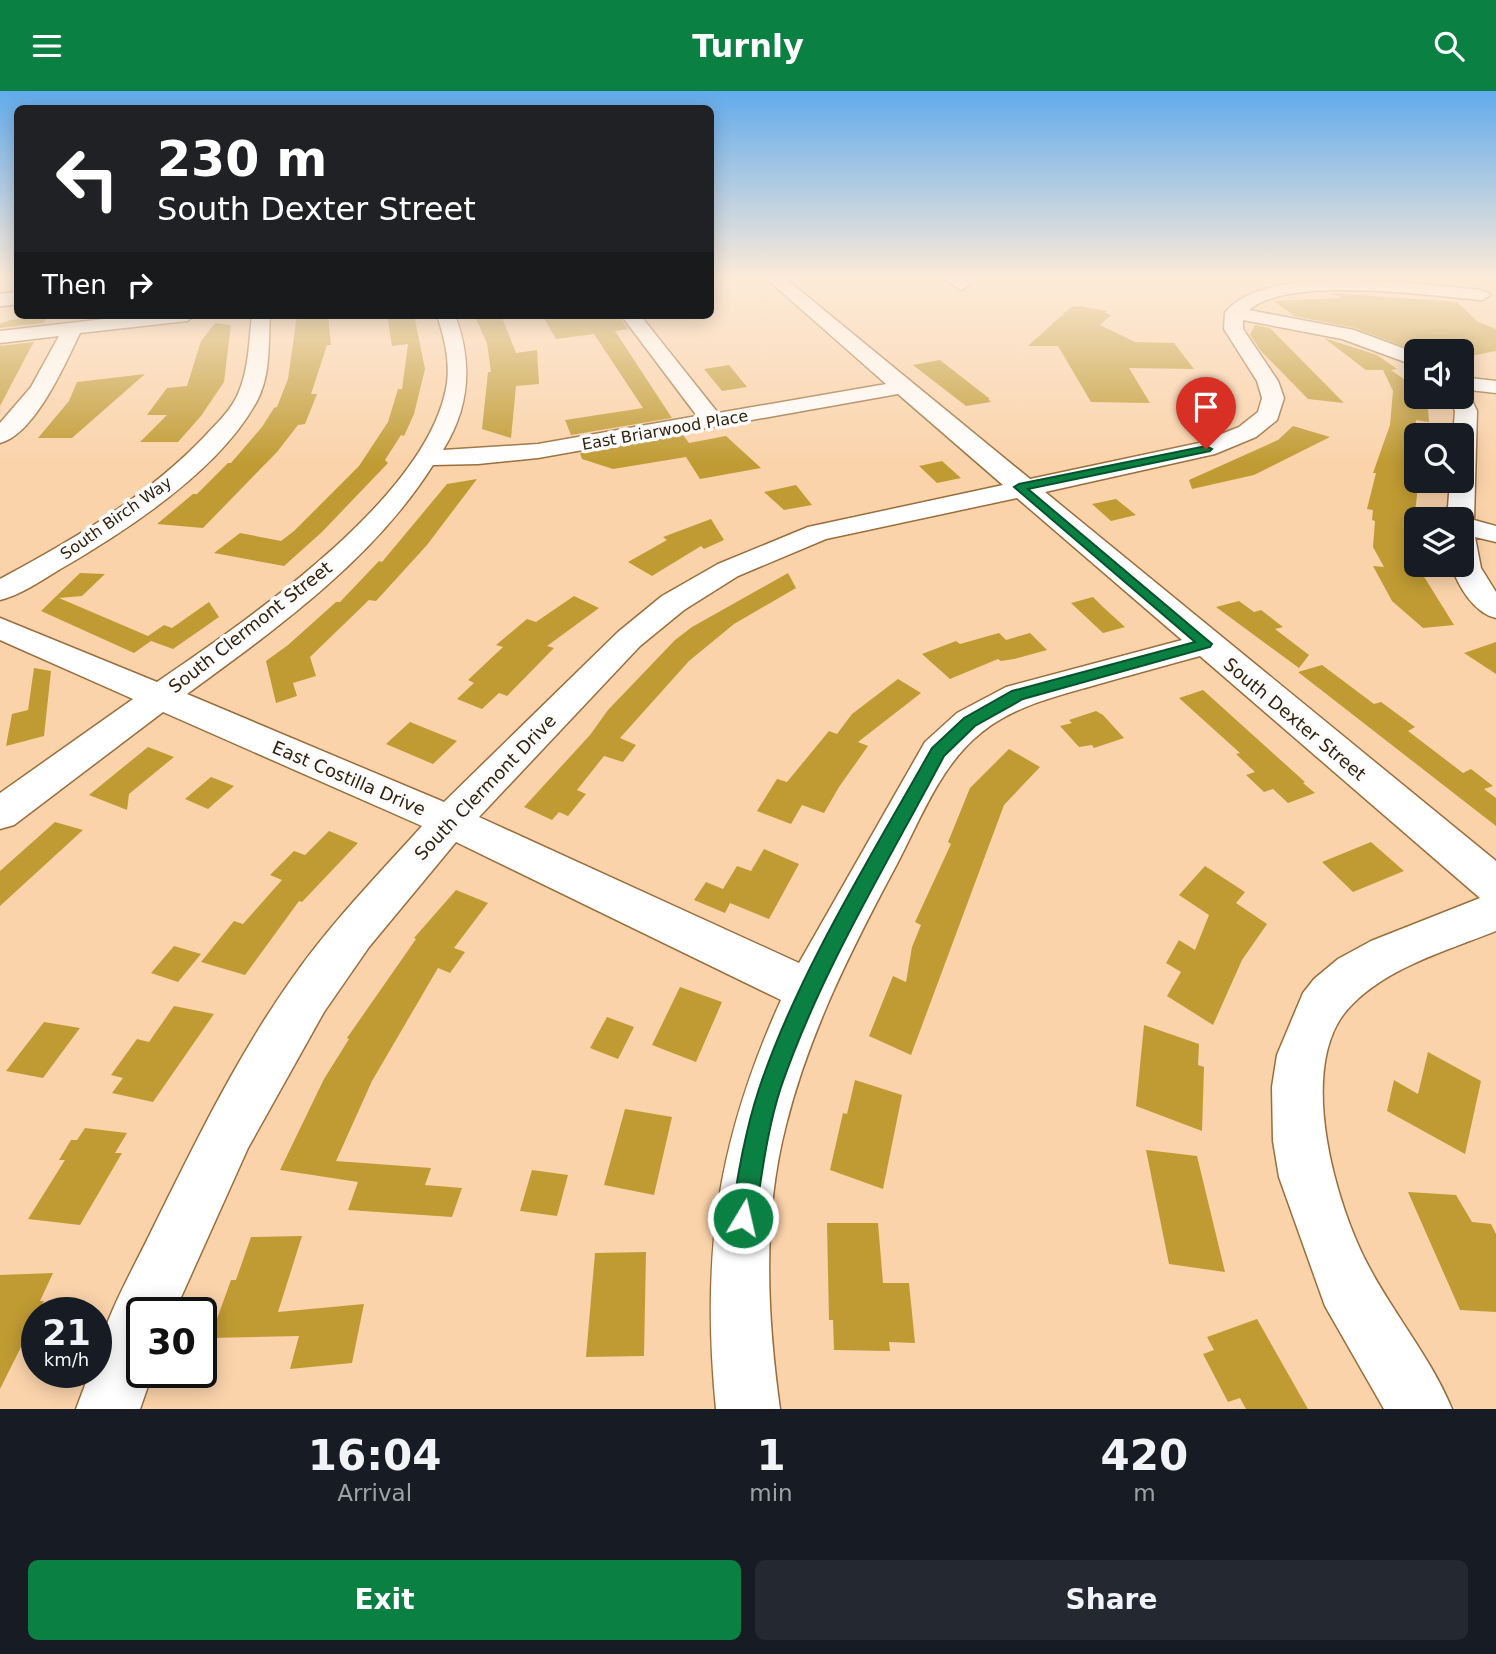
<!DOCTYPE html>
<html lang="en">
<head>
<meta charset="utf-8">
<style>
  body { margin:0; font-family:"DejaVu Sans",sans-serif; background:#242831; color:#f1f3f6; height:100vh; display:flex; flex-direction:column; font-size:26px; white-space:nowrap }
  * { box-sizing:border-box; margin:0 }
  p { font-size:23px; color:#9ea1a6 }
  .icon { flex:none; width:38px; height:38px; fill:none; stroke:currentColor; stroke-width:2; stroke-linecap:round; stroke-linejoin:round }
  .map { position:relative; height:1318px; overflow:hidden }
  .details { display:flex; flex-direction:column; background:#171b24; flex:1 }
  .details>* { flex:none }
  .guide { position:absolute; left:14px; top:14px; width:700px; height:214px; border-radius:10px; box-shadow:0 4px 18px #0003; background:#202124; color:#fff; overflow:hidden }
  .buttons { position:absolute; left:1404px; top:248px; display:grid; gap:14px }
  .buttons a { display:grid; place-items:center; width:70px; height:70px; border-radius:10px; background:#171b24; box-shadow:0 4px 18px #0003; font-size:35px }
  .speed { position:absolute; left:21px; top:1206px; display:flex; gap:14px; font-size:35px; font-weight:700; text-align:center }
  .speed>* { display:grid; place-content:center; width:91px; height:91px; border-radius:50%; background:#171b24; box-shadow:0 4px 18px #0003; line-height:1 }
  .speed small { font-size:18px; font-weight:400 }
  .speed .limit { border:4px solid #111; border-radius:10px; background:#fff; color:#111 }
  .pin { position:absolute; display:grid; place-items:center; width:60px; height:60px; color:#fff; margin:-72px -30px; border-radius:50% 50% 50% 0; rotate:-45deg; box-shadow:0 0 7px #0007 }
  .pin .icon { rotate:45deg }
  .me { position:absolute; width:77px; margin:-38px; rotate:9deg; stroke-linejoin:round; filter:drop-shadow(0 0 5px #0008) }
  .turn { display:flex; align-items:center; gap:24px; height:147px; padding:0 28px; font-size:32px }
  .turn .icon { width:91px; height:91px; stroke-width:2.5 }
  .turn b { display:block; font-size:49px; line-height:60px }
  .then { display:flex; align-items:center; height:66px; padding:0 28px; background:#0003; gap:14px; font-size:26px }
  .eta { display:flex; justify-content:space-evenly; align-items:center; height:119px; text-align:center }
  .eta b { font-size:42px; font-weight:800; line-height:49px }
  .button { display:flex; gap:14px; margin-top:auto; padding:14px 28px }
  .button a { flex:1; height:80px; border-radius:10px; background:#0b8043; color:#fff; font-size:28px; font-weight:800; line-height:80px; text-align:center }
  .button a+a { background:#242831; color:#f1f3f6 }
  header { display:flex; justify-content:space-between; align-items:center; height:91px; padding:0 28px; background:#0b8043; color:#fff; font-size:32px; font-weight:800 }
  .map>svg:first-child { display:block }
</style>
</head>
<body>
<header><svg class="icon" aria-label="menu" viewBox="0 0 24 24"><path d="M4 6h16M4 12h16M4 18h16"/></svg>Turnly<svg class="icon" aria-label="search" viewBox="0 0 24 24"><circle cx="10" cy="10" r="6"/><path d="M15 15l6 6"/></svg></header>
<div class="map">
<svg width="1496" height="1318" viewBox="0 0 1496 1318">
  <rect width="100%" height="100%" fill="#fad3aa"/>
  <path fill="#c09b33" d="M1332,202L1457,211L1478,231L1496,238V260L1461,267V261H1418L1355,237L1294,225L1274,210L1342,207Z
    M1079,215L1107,220L1105,222L1111,224L1100,234L1135,251L1174,252L1194,278L1129,277L1150,312L1091,311L1058,255H1028L1071,216Z
    M297,224H328L331,254H327L311,303H317L305,333L298,334L277,361L203,437L157,433L193,403H197L228,372H231L262,336L274,317L277,316L288,288Z
    M387,224H414L425,278L414,323L404,345L401,344L385,369L388,372L322,441L284,475L214,462L240,442L281,450L294,440L359,375L388,331L398,298H402L408,253L392,255Z
    M479,224H501L516,262L537,259L539,293L516,295L511,347L482,338L488,281H491L487,252L476,228L480,227Z
    M542,224H618L628,238L615,240L672,327L571,344L565,329L643,317L594,243L556,248Z
    M48,225L44,232L0,237V233L10,229Z
    M215,232L231,234L224,291L201,325L178,351H140L167,324H147L167,297L187,295L201,250Z
    M1255,234L1270,237L1344,312L1308,308L1261,260L1250,244Z
    M1324,247L1377,264L1397,278L1391,279L1416,297V306H1427L1429,331L1416,329L1418,395L1415,422H1417L1410,444V463L1454,534L1423,537L1392,510L1373,475L1384,476L1373,456L1375,430L1372,429L1373,419L1367,418L1376,382H1373L1390,334L1393,300L1383,279H1366Z
    M34,251L30,258L0,315V255Z
    M940,269L990,308H988L991,311L966,315L913,274Z
    M729,274L747,296L722,300L704,278Z
    M145,283L72,347H38L69,310L77,291Z
    M1293,335L1330,346L1254,384L1192,398L1189,389L1278,349Z
    M683,344L689,352L726,345L761,377L700,388L686,366L613,378L582,368L580,362Z
    M942,370L961,387L937,392L919,375Z
    M477,388L427,454L376,510L369,509L310,566L316,585L293,592L297,605L276,612L266,570L288,554L336,511H340L379,470L382,471L447,393Z
    M796,394L812,414L784,419L764,401Z
    M1116,408L1136,424L1111,430L1092,413Z
    M711,428L724,449L704,458L701,455L652,485L628,471L667,449L663,446Z
    M80,482L105,483L82,505L59,507L148,545L164,534L172,537L209,511L219,526L173,558L151,550L134,562L41,520Z
    M788,482L796,497L734,533L689,570L620,647L636,654L623,671L604,665L577,699L586,703L568,725L559,721L552,729L524,716L590,644L608,619L675,549L692,536Z
    M574,505L599,517L547,555L554,557L507,605L499,602L482,618L457,608L474,592L468,589L503,556L496,554L527,528L536,531Z
    M1093,506L1103,516L1125,536L1103,542L1071,512Z
    M1239,510L1254,521L1261,519L1283,536L1275,538L1309,564L1299,577L1216,516Z
    M999,542L1006,549L1030,542L1047,559L1014,568L1001,570L998,568L950,588L922,563L956,550L960,553Z
    M1496,551V583L1464,562Z
    M1322,574L1374,613L1381,611L1415,636L1408,640L1463,682L1471,678L1493,695L1484,698L1496,707V735L1298,581Z
    M34,577L51,580L44,645L6,655L12,623L28,619Z
    M898,588L921,602L858,651L868,655L839,696L824,722L802,714L791,733L757,720L777,688L787,691L829,640L837,643L852,623Z
    M1203,599L1305,691L1303,692L1315,702L1288,712L1273,698L1264,701L1246,684L1255,681L1236,663L1240,662L1179,607Z
    M1096,620L1103,624L1124,647L1094,657L1092,654L1079,656L1060,635L1072,632L1069,629Z
    M410,631L457,650L433,673L386,653Z
    M148,656L174,666L129,703L127,719L89,704Z
    M1009,658L1040,676L1004,714L911,964L869,945L893,885L906,891L912,856L921,834L915,831L951,753L948,751L970,697Z
    M211,686L234,695L208,718L185,708Z
    M55,731L83,739L0,815V780Z
    M329,740L358,752L302,811L299,810L245,884L201,871L234,830L243,833L282,789L270,784L294,760L305,764Z
    M1371,751L1404,780L1353,801L1322,771Z
    M764,758L799,773L769,828L730,812L725,822L694,809L706,791L723,798L737,775L751,780Z
    M1205,775L1245,801L1236,812L1267,833L1242,869L1213,934L1167,905L1181,881L1166,872L1179,849L1195,859L1209,824L1179,804Z
    M456,799L488,812L454,857L465,861L450,882L438,877L372,990L336,1070L431,1077L425,1094L462,1097L452,1126L348,1119L358,1091L280,1079L324,988L349,948L347,947L416,848L414,847Z
    M174,855L201,863L178,891L151,882Z
    M680,896L722,911L696,971L652,954Z
    M174,915L214,923L153,1011L112,1002L123,987L111,984L137,948L149,951Z
    M607,926L634,936L618,968L590,957Z
    M44,931L80,937L43,987L6,980Z
    M1144,934L1199,953L1198,974L1204,976L1202,1040L1136,1015Z
    M1428,961L1481,990L1465,1063L1387,1020L1394,989L1418,1003Z
    M855,989L902,1004L883,1098L830,1079L843,1022L847,1023Z
    M625,1018L672,1026L654,1104L604,1094Z
    M85,1037L127,1042L115,1062H122L80,1134L28,1128L65,1069H59L71,1049H77Z
    M1146,1059L1197,1065L1225,1181L1169,1173Z
    M532,1079L568,1084L557,1125L520,1120Z
    M1408,1101L1456,1104L1472,1131L1491,1133L1496,1143V1221L1460,1219Z
    M827,1132H878L883,1192H909L915,1252L889,1251L890,1260L834,1259L833,1229H829Z
    M302,1145L278,1221L364,1213L352,1272L290,1278L299,1245L210,1247L231,1189H236L251,1146Z
    M646,1161L644,1265L586,1266L595,1162Z
    M53,1182L40,1210H44L0,1298V1184Z
    M1257,1228L1261,1235L1308,1318H1246L1240,1307L1228,1311L1203,1263L1214,1259L1207,1246Z"/>
  <g fill="none" stroke-linecap="round" stroke-linejoin="round">
    <g stroke="#9a6e3c" stroke-width="3">
      <path id="minor" d="M767,188H786L1030,388L1199,352L1239,336L1258,321L1262,307L1257,290L1224,238L1225,222C1264,170 1423,194 1482,199L1491,204L1482,209C1428,205 1290,184 1249,219L1354,239L1416,262V275L1342,248L1243,229V238L1278,290L1284,307L1277,329L1256,346L1215,363L1045,401L1496,770V840C1446,860 1384,877 1347,919C1296,978 1336,1115 1369,1176C1395,1225 1431,1267 1452,1318H1384L1325,1215L1279,1086L1273,1050L1272,996L1277,964L1303,902L1314,888L1338,868L1371,850L1480,807L1200,565C1166,574 1132,584 1099,593C1058,605 1016,614 982,641C941,673 921,727 897,773C852,857 809,942 786,1034C762,1127 767,1224 780,1318H716C701,1163 717,1051 781,909L456,751L369,856L324,921L248,1057L174,1222H142V1281H153L140,1318H76L90,1281H96C96,1242 130,1184 147,1149C191,1060 234,970 291,889C330,833 377,785 422,735L163,621L14,734L0,738V702L133,608L0,549V527L157,591C247,529 430,406 447,292C450,268 444,246 437,224H455C473,272 470,316 443,359L538,353L697,325L621,224H640L718,322L886,293ZM898,303L1003,394L808,436L718,473L662,505L618,541L444,711L187,603C276,538 373,469 433,374L478,373L538,367ZM1017,407L1182,549L1006,596L957,622L925,651L799,872L479,726L640,555L684,519L738,485L826,448Z
        M944,188H964L970,194L961,199Z
        M139,224H196L187,230L80,242C65,273 35,343 0,352V332L31,296L59,245L0,252V240Z
        M252,224H270C268,252 271,282 258,308C221,379 125,441 57,480C39,491 20,504 0,509V488C74,448 147,406 205,345C217,332 231,319 238,303C249,278 249,250 252,224Z
        M1461,286L1496,290V302L1461,298Z
        M1461,300L1468,301L1477,320L1474,429L1496,435V451L1475,446L1481,477L1496,501V527C1474,522 1458,495 1451,474H1461V429H1447L1450,390H1461V345H1453L1455,320L1449,306H1461Z"/>
    </g>
    <g stroke="#9a6e3c" stroke-width="4">
      <path id="major" d="M18,201V213L0,215V203Z"/>
    </g>
    <use href="#minor" fill="#fff" fill-rule="evenodd"/>
    <use href="#major" fill="#fff" fill-rule="evenodd"/>
  </g>
  <linearGradient id="sky" x2="0" y2="1"><stop stop-color="#62abec"/><stop offset="0.5" stop-color="#fdebd9"/><stop offset="1" stop-color="#fdebd9" stop-opacity="0"/></linearGradient>
  <rect width="1496" height="373" fill="url(#sky)"/>
  <path fill="#0b8043" stroke="#07532c" stroke-width="2" d="M1206,355L1212,358L1210,360L1028,398L1212,553L1210,556L1023,608L975,635L944,665C887,773 821,880 781,996C767,1039 762,1083 755,1127L752,1136L743,1140L734,1136L731,1127C738,1084 745,1040 759,998C798,881 872,764 932,657L964,627L1012,600L1195,551L1014,396L1019,393Z"/>
  <g text-anchor="middle" dominant-baseline="central" stroke-width="7" stroke-linejoin="round" paint-order="stroke">
    <g font-size="16" fill="#311f09" stroke="#fcfcfc">
      <text transform="translate(665 339) rotate(-10)">East Briarwood Place</text>
      <text transform="translate(116 427) rotate(-35)">South Birch Way</text>
    </g>
    <g font-size="18" fill="#311f09" stroke="#fcfcfc">
      <text transform="translate(250 536) rotate(-38)">South Clermont Street</text>
      <text transform="translate(1295 628) rotate(40)">South Dexter Street</text>
      <text transform="translate(349 687) rotate(23)">East Costilla Drive</text>
      <text transform="translate(485 696) rotate(-46)">South Clermont Drive</text>
    </g>
  </g>
</svg>
<div class="buttons">
<a><svg class="icon" aria-label="sound" viewBox="0 0 24 24"><path d="M4 9h4l5-4v14l-5-4H4zM17 9q2 3 0 6"/></svg></a>
<a><svg class="icon" aria-label="search" viewBox="0 0 24 24"><circle cx="10" cy="10" r="6"/><path d="M15 15l6 6"/></svg></a>
<a><svg class="icon" aria-label="layers" viewBox="0 0 24 24"><path d="M12 4l9 5-9 5-9-5zM3 14l9 5 9-5"/></svg></a>
</div>
<div class="speed"><div>21<small>km/h</small></div><div class="limit">30</div></div>
<div class="pin" style="left:1206px;top:358px;background:#d93025"><svg class="icon" aria-label="arrive" viewBox="0 0 24 24"><path d="M6 21V4h12l-3 4 3 4H6"/></svg></div>
<svg class="me" style="left:743px;top:1127px" viewBox="-20 -20 40 40"><circle r="17" fill="#0b8043" stroke="#fff" stroke-width="3"/><path d="M0-11L8 9 0 5-8 9z" fill="#fff"/></svg>
<div class="guide">
<div class="turn"><svg class="icon" aria-label="left" viewBox="0 0 24 24"><path d="M17 20v-9H6M10 6l-5 5 5 5"/></svg><div><b>230 m</b>South Dexter Street</div></div>
<div class="then">Then<svg class="icon" aria-label="right" viewBox="0 0 24 24"><path d="M7 20v-9h11M14 6l5 5-5 5"/></svg></div>
</div>
</div>
<section class="details">
<div class="eta">
<div><b>16:04</b><p>Arrival</p></div>
<div><b>1</b><p>min</p></div>
<div><b>420</b><p>m</p></div>
</div>
<div class="button"><a>Exit</a><a>Share</a></div>
</section>
</body>
</html>
